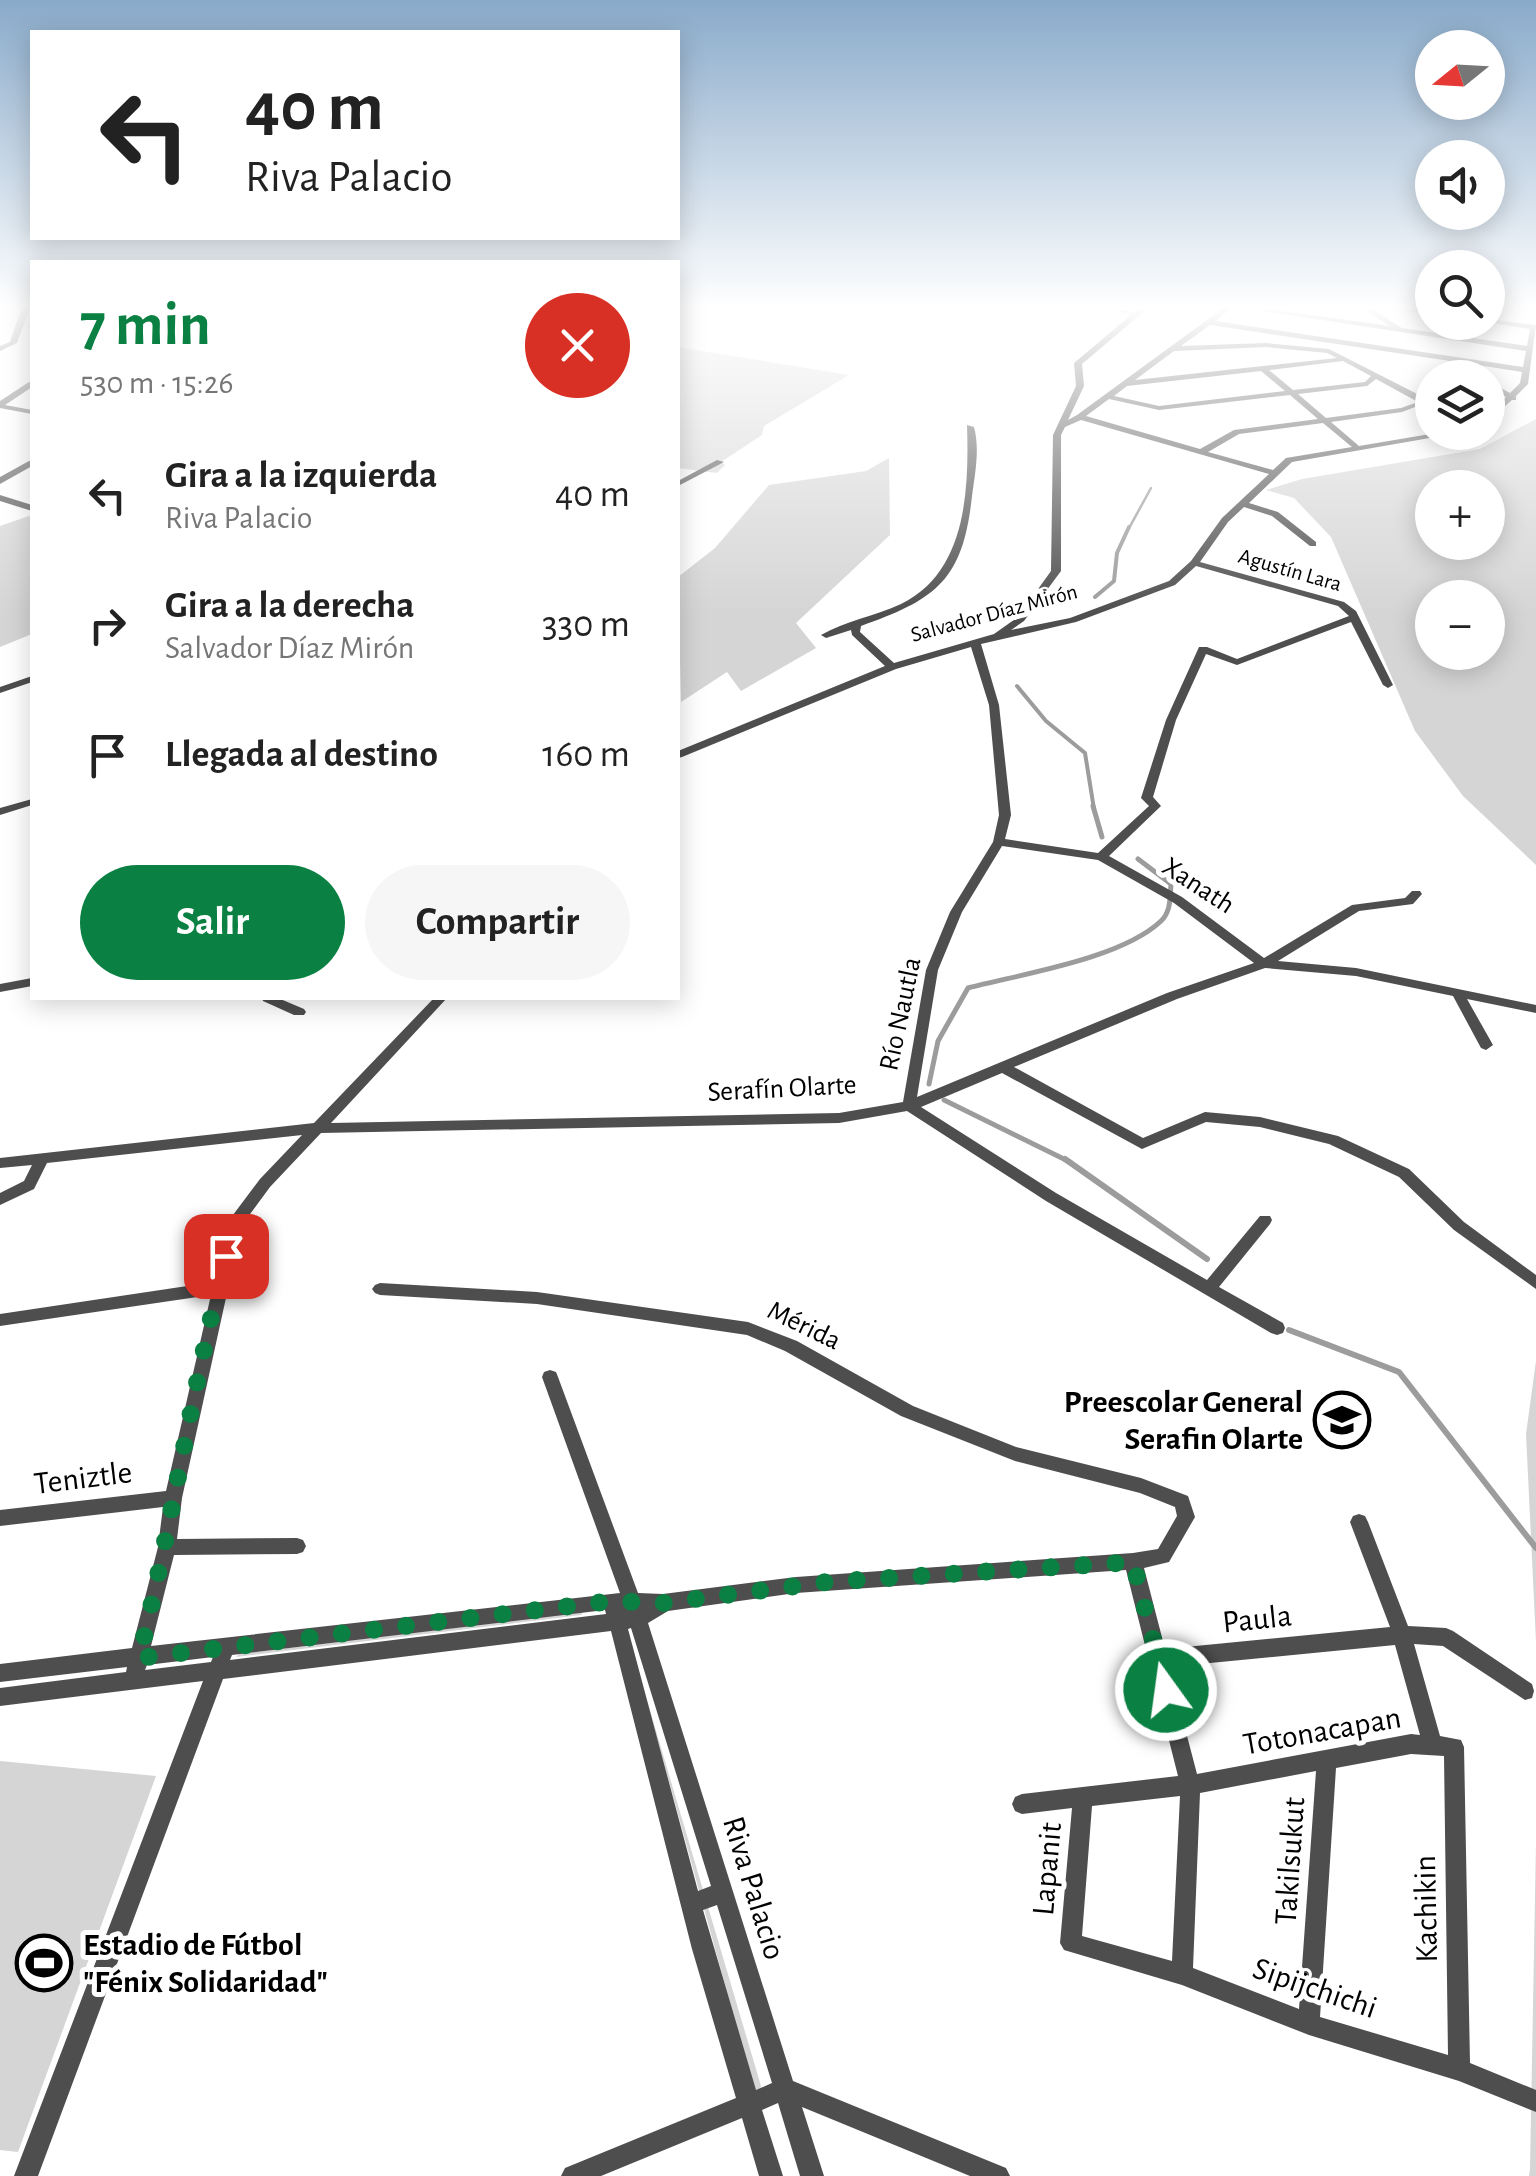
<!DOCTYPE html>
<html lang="es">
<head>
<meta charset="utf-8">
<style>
  body { margin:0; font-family:"Alegreya Sans",sans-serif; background:#f6f6f6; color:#222; height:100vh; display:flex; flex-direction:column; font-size:38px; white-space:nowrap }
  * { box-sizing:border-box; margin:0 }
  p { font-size:32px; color:#767676 }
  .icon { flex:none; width:55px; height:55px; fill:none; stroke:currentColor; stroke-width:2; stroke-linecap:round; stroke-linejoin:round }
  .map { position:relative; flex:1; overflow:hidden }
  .panel { position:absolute; left:30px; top:260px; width:650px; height:740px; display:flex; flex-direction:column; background:#fff; border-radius:0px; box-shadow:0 5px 25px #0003 }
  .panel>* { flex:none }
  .banner { position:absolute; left:30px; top:30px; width:650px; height:210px; border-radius:0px; box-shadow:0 5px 25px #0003; background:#fff; color:#222; overflow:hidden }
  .needle { width:65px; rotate:252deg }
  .controls { position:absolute; left:1415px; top:30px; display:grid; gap:20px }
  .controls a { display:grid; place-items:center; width:90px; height:90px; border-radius:50%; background:#fff; box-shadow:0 5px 25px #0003; font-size:50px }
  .pin { position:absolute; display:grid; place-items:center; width:85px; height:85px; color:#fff; margin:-42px; border-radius:20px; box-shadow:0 5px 15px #0006 }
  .me { position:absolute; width:110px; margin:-55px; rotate:346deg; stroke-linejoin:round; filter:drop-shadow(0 0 8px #0008) }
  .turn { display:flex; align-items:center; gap:35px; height:210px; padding:0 50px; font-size:45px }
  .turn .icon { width:130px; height:130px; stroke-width:2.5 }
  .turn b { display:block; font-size:70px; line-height:85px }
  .round { display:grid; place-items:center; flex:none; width:105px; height:105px; border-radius:52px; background:#f6f6f6 }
  .headline { display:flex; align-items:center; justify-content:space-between; height:170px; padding:0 50px }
  h1 { font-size:60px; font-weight:700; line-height:75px; color:#0b8043 }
  .cta { display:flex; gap:20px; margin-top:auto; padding:20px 50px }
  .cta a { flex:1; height:115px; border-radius:60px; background:#0b8043; color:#fff; font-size:40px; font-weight:700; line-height:115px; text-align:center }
  .cta a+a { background:#f6f6f6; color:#222 }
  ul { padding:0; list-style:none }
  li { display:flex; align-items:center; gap:30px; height:130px; padding:0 50px }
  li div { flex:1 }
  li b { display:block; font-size:38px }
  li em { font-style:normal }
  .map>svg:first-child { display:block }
</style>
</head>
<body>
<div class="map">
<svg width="1536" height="2176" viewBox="0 0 1536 2176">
  <rect width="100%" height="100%" fill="#fff"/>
  <path fill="#d5d5d5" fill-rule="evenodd" d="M678,347L849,375L764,426L762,435L721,462L725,465L717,473L678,468Z
    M1536,419V865L1463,796L1415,731L1331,537L1294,498L1266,490L1302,479L1480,449ZM1432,488H1488V542H1432ZM1432,598H1488V652H1432Z
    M889,458L890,535L796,623L816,648L741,691L727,672L681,702L678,577L715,548L769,485L866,471Z
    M32,515V634L0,647V526Z
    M1536,1361V1642L1526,1434Z
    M583,1612L581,1615L236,1657L239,1654Z
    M641,1680L761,2086L759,2092L754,2090Z
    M0,1761L156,1776L18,2152L0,2150Z
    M1536,1842V2176H1529L1530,2169Z"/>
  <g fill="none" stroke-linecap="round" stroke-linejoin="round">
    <path stroke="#9c9c9c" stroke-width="2.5" d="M1128,530L1151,488"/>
    <path stroke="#9c9c9c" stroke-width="4" d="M1095,597L1114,581L1117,553L1129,527
      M1017,686L1046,721L1085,753L1094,809"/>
    <path stroke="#9c9c9c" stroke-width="5" d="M1093,806L1102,837
      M929,1084L938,1041L968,988C1021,974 1121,959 1161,921C1171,912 1170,897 1171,884L1138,859
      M944,1100L1070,1162"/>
    <path stroke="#9c9c9c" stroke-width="6" d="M1065,1159L1207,1259
      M1289,1330L1399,1372L1536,1548"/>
    <path fill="#4e4e4e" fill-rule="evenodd" d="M21,309H29L17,343L0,351V346L10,342Z
      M1107,309L1136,312L1139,309H1147L1082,364L1084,386L1068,420L1077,415L1222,309H1231L1215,321L1523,367L1526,351L1250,309H1269L1390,326L1363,309H1372L1402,328L1527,346L1530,329L1485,322L1488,319L1536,325L1528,384L1516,396V400H1512L1488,421V415L1506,397L1488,386V381L1510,393L1520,383L1522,372L1459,362L1481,378H1472L1450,364V361L1210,325L1181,346L1266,343L1329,349L1431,401L1402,412L1331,422L1359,446L1442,432H1464L1292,462L1249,503L1278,512L1316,542V546H1310L1272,516L1244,507L1228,522L1200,562L1344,602L1356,611L1393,685L1388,688L1383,685L1351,622L1237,665L1206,654L1176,720L1153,797L1161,806L1109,856L1182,897L1264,958L1352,905L1405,898L1412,891H1420L1422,894L1413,904L1359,911L1278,961L1356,968L1536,1005V1013L1467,999L1493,1045L1486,1050L1481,1048L1453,996L1356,976L1265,968L1177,999L1014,1067L1143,1138L1205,1112L1260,1117L1338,1136L1409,1169L1464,1222L1536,1275V1289L1454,1230L1399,1177L1329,1144L1260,1127L1206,1122L1142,1149L1002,1073L921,1107L1056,1193L1207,1280L1260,1216H1270L1272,1220L1270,1224L1219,1287L1283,1323L1285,1328L1283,1333L1277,1335L1271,1333L1046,1201L907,1111L839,1123L321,1133L270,1187L242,1225L182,1498L177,1539L297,1538L303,1540L306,1546L303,1552L297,1554L174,1555L151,1646L620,1593L542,1377L544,1372L550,1370L556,1372L558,1377L638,1593L663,1594L796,1577L1133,1553L1158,1549L1177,1516L1175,1507L1140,1493L1015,1461L901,1416L785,1351L747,1335L537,1304L380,1295L375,1293L372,1289L375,1285L380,1283L537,1292L748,1322L797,1341L913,1406L1016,1447L1141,1478L1188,1496L1195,1517L1169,1562L1144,1568L1165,1649L1390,1627L1350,1522L1353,1516L1359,1514L1365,1516L1368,1522L1408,1626L1446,1628L1453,1631L1532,1684L1534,1691L1532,1698L1525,1700L1443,1646L1414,1644L1440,1736L1461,1740L1464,1747L1470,2063L1536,2090V2112L1459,2081L1309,2035L1182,1985L1064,1950L1060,1943L1072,1808L1022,1814L1015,1811L1012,1804L1015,1797L1022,1794L1178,1776L1126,1570L796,1593L668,1611L648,1623L793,2081L1006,2168L1010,2176H970L802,2107L824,2176H800L778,2103L762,2110L783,2176H759L742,2118L601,2176H561L565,2168L736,2098L692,1949L611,1631L223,1679L38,2176H14L203,1681L0,1706V1688L126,1672L127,1667L0,1682V1664L132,1648L158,1547L163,1507L0,1526V1510L166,1491L211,1295L0,1326V1314L214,1282L230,1219L260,1179L302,1135L47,1163L34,1189L0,1205V1193L24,1181L32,1165L0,1168V1158L314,1123L434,998H447L331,1123L839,1113L903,1102L926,970L950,912L993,842L999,815L989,705L971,647L896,669L682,757L678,758V751L885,666L852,635L851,630L826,638L821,635C845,621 875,616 901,604C967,572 969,489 967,425L974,427C980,449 975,474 972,496C963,580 937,599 861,626L860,632L894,663L994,634L1018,617L1051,571L1053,435L1076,386L1074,363L1131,315ZM1266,347L1327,353L1337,358L1135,380L1174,351ZM1343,361L1371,376L1365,382L1293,390L1269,370ZM1261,371L1285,391L1159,406L1114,396L1127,386ZM1376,379L1418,402L1401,408L1326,418L1298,394L1367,386ZM1290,395L1318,419L1234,430L1200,449L1086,416L1109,399L1159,410ZM1081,420L1269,474L1222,518L1191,561L1169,581L1070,618L1011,630L1024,621L1061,571V435L1065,427ZM1323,423L1352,447L1286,458L1273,470L1208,452L1239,434ZM1196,566L1338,606L1349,616L1237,659L1207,647H1199L1166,720L1141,798L1149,806L1098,853L1005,839L1011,815L999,705L981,644L1076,622L1175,585ZM1002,846L1098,860L1174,903L1254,963L1167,993L917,1097L938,970L962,912ZM605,1610L606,1614L230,1660L232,1655ZM631,1628L711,1886L698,1891L628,1629ZM1395,1645L1420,1735L1411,1734L1197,1774L1169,1667ZM213,1657L211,1662L145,1670L147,1665ZM1411,1754L1444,1756L1448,2055L1320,2017L1336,1768ZM1316,1771L1299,2009L1193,1968L1200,1793ZM1180,1796L1172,1961L1082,1936L1092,1806ZM717,1905L772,2083L756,2090L703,1910Z
      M1401,309L1432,311V315L1405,311Z
      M29,382H32V387L5,405L32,410V414L0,408V401Z
      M717,460L724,462L678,486V481Z
      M29,461H32V466L0,484V477Z
      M0,495L32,505V511L0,501Z
      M32,676V682L0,693V687Z
      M32,799V805L0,815V808Z
      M32,978V986L0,992V984Z
      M262,998H278L304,1009L306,1012L304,1015H294L263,1001Z"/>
  </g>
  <linearGradient id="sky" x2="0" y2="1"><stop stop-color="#89aaca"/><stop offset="0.5" stop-color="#fff"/><stop offset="1" stop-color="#fff" stop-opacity="0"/></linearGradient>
  <rect width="1536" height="614" fill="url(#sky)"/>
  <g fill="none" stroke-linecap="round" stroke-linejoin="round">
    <path stroke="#0b8043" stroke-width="18" stroke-dasharray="0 32.4" d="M226,1256C192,1388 172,1524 139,1658L612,1601L663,1603L827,1582L1133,1562L1166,1690"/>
  </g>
  <defs>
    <g id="school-ring" transform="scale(2.875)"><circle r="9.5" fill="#fff" stroke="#000" stroke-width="1.5"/><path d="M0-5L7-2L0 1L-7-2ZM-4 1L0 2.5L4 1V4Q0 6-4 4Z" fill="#000"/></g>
    <g id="stadium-ring" transform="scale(2.875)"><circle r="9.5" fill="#fff" stroke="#000" stroke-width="1.5"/><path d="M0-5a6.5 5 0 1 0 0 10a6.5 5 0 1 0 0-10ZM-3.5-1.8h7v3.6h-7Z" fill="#000"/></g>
  </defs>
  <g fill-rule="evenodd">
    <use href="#school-ring" x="1342" y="1420"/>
    <use href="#stadium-ring" x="44" y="1963"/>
  </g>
  <g text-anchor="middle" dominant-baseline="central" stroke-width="10" stroke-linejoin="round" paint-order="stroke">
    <g font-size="22" fill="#000" stroke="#fff">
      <text transform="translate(1290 570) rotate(16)">Agustín Lara</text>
      <text transform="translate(994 613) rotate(-15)">Salvador Díaz Mirón</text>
    </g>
    <g font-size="28" fill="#000" stroke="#fff">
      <text transform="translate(1198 886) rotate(33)">Xanath</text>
      <text transform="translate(901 1014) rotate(-78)">Río Nautla</text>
      <text transform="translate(782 1089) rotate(-3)">Serafín Olarte</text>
      <text transform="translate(804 1326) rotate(26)">Mérida</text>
    </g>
    <g font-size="32" font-weight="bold" fill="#000" stroke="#fff" text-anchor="end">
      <text x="1303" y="1402">Preescolar General<tspan x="1303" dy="37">Serafin Olarte</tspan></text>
      <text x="83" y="1945" text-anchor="start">Estadio de Fútbol<tspan x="83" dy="37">"Fénix Solidaridad"</tspan></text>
    </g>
    <g font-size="32" fill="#000" stroke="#fff">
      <text transform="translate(83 1478) rotate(-7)">Teniztle</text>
      <text transform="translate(1257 1619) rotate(-6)">Paula</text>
      <text transform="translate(1322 1731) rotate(-10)">Totonacapan</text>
      <text transform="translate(1290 1861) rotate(-86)">Takilsukut</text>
      <text transform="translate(1047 1869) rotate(-85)">Lapanit</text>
      <text transform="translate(754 1888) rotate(73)">Riva Palacio</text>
      <text transform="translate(1426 1909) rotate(-91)">Kachikin</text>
      <text transform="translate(1315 1988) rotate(19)">Sipijchichi</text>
    </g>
  </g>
</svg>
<div class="controls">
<a><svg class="needle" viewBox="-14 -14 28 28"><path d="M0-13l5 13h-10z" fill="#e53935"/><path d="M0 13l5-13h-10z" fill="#767676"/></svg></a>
<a><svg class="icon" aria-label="sound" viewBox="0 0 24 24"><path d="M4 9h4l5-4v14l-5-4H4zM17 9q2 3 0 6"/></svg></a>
<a><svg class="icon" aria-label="search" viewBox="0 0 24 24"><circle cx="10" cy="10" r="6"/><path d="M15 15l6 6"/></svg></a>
<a><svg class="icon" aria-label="layers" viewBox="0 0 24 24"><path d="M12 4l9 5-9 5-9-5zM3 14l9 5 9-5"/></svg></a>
<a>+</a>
<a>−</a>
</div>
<div class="pin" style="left:226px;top:1256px;background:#d93025"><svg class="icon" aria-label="arrive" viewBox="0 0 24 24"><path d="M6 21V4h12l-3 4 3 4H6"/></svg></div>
<svg class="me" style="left:1166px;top:1690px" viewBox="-20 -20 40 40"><circle r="17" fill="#0b8043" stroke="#fff" stroke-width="3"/><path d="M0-11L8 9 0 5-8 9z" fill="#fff"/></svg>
<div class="banner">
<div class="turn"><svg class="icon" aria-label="left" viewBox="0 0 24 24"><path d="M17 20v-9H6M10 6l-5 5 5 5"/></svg><div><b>40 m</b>Riva Palacio</div></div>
</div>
<section class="panel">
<div class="headline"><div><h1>7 min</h1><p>530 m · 15:26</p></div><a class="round" style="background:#d93025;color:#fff"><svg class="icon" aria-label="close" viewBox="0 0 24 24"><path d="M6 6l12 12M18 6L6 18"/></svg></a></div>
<ul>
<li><svg class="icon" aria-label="left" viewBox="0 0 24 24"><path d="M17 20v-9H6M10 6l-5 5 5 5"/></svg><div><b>Gira a la izquierda</b><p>Riva Palacio</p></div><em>40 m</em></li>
<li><svg class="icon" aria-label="right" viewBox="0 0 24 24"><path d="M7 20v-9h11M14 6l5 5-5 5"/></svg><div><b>Gira a la derecha</b><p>Salvador Díaz Mirón</p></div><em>330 m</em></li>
<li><svg class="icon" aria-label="arrive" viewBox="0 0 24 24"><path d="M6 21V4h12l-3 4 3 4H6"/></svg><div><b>Llegada al destino</b></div><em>160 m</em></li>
</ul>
<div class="cta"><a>Salir</a><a>Compartir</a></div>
</section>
</div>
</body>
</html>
